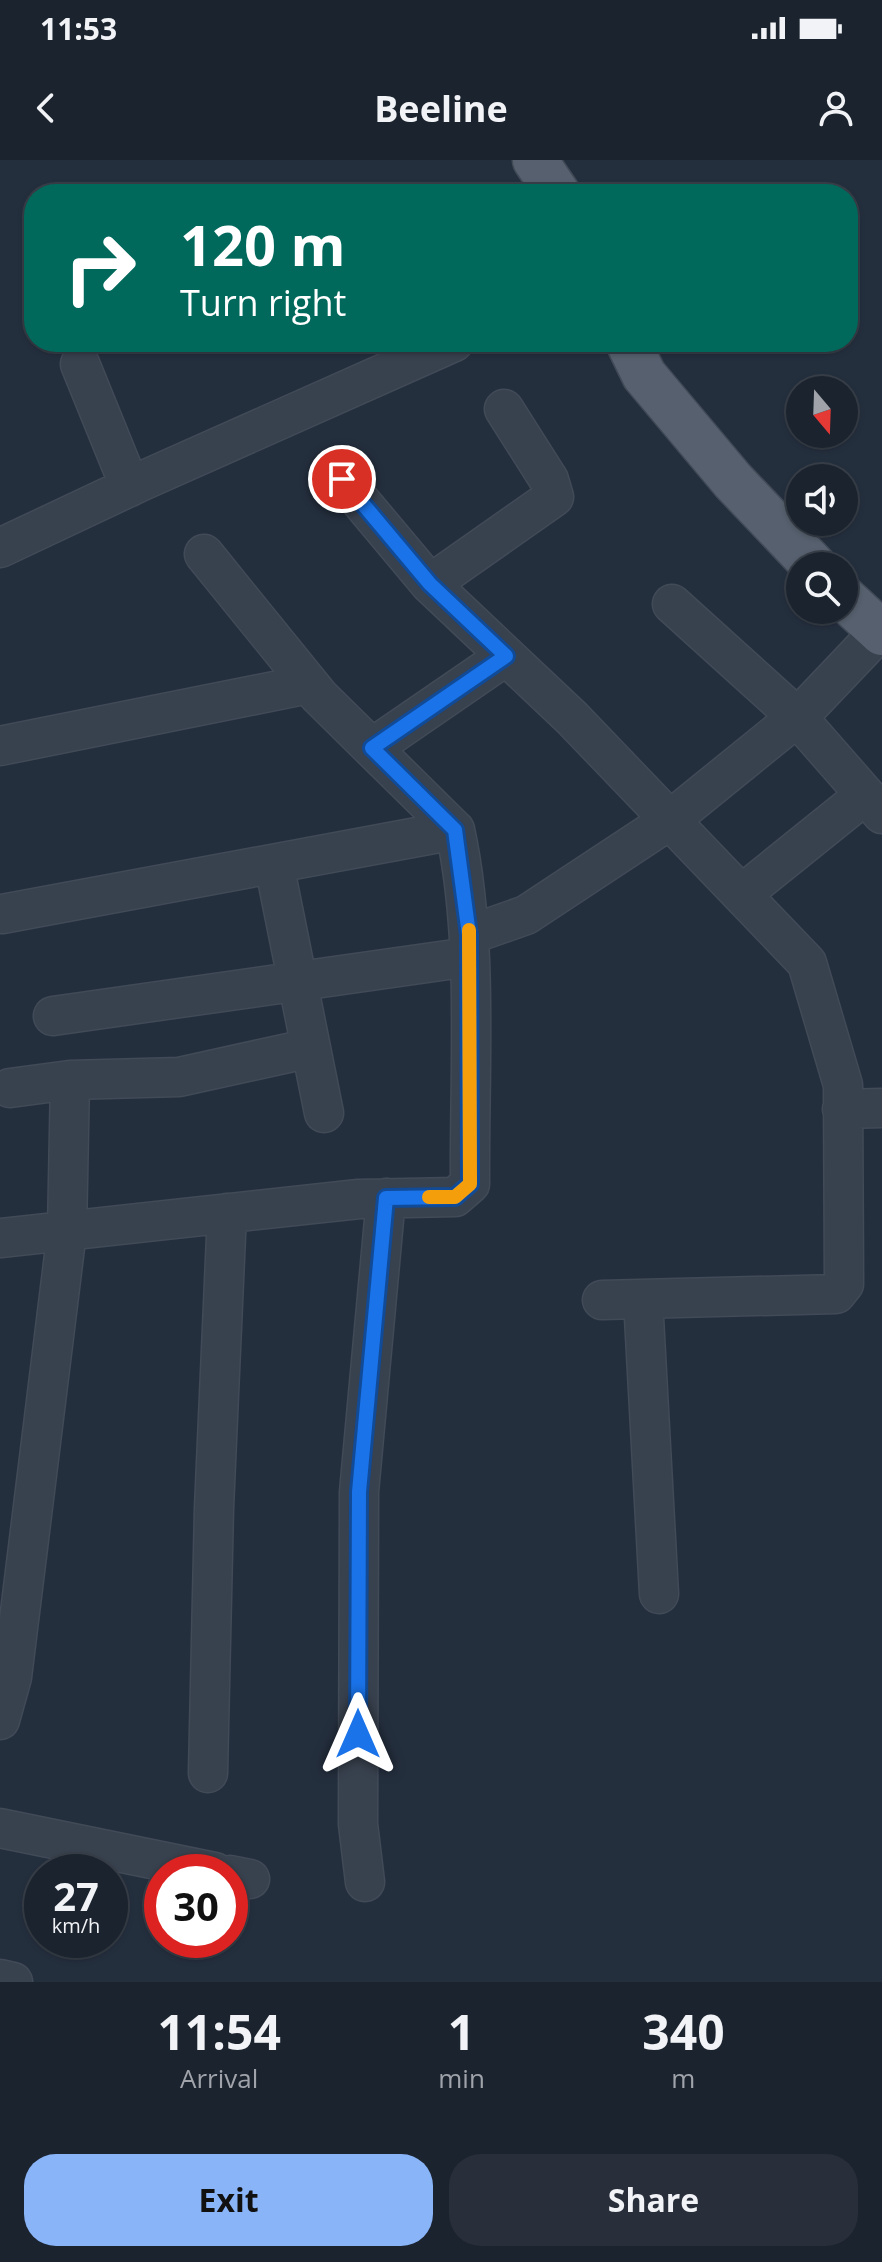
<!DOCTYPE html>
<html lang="en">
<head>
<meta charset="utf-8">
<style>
  body { margin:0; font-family:"Open Sans",sans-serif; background:#282f3a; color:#f1f3f6; height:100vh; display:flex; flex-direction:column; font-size:30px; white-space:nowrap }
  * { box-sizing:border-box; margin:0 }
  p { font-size:26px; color:#a0a4aa }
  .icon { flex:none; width:44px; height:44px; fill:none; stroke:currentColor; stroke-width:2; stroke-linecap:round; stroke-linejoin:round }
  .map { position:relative; height:1822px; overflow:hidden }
  .drawer { display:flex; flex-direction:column; background:#1b232e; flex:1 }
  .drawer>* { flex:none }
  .hud { position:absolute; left:24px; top:24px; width:834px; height:168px; border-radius:32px; box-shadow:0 2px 6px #0004,0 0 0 2px #39404a; background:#00695c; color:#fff; overflow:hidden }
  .needle { width:52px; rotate:161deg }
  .fabs { position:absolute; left:786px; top:216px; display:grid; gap:16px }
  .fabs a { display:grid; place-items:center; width:72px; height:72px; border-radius:50%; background:#1b232e; box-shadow:0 2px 6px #0004,0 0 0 2px #39404a; font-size:40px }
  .speed { position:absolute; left:24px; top:1694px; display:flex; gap:16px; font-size:40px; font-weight:700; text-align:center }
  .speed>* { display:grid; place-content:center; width:104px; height:104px; border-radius:50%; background:#1b232e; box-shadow:0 2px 6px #0004,0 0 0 2px #39404a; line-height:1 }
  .speed small { font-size:20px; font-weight:400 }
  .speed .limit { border:12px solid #d22; background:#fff; color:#111 }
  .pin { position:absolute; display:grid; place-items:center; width:68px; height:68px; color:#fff; margin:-34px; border:4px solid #fff; border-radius:50%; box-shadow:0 2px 8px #0007 }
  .me { position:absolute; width:88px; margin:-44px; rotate:0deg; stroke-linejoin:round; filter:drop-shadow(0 0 6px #0008) }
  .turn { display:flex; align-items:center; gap:28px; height:168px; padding:0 24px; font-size:36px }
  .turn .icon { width:104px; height:104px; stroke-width:2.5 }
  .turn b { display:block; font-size:56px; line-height:68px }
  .eta { display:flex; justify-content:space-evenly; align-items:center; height:136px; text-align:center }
  .eta b { font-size:48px; font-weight:700; line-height:56px }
  .cta { display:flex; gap:16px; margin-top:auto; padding:16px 24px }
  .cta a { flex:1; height:92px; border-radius:32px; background:#8ab4f8; color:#111; font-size:32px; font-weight:700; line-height:92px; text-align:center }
  .cta a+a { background:#282f3a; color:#f1f3f6 }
  .status { display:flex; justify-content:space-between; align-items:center; height:56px; padding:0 40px; background:#1b232e; direction:ltr }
  .status svg { height:22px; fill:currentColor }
  header { display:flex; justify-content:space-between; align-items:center; height:104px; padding:0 24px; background:#1b232e; font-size:36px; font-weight:700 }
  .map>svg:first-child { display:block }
</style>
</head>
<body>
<div class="status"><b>11:53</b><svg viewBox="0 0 49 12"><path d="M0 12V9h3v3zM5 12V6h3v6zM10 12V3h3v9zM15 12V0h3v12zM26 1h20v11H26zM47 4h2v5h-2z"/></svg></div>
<header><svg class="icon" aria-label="back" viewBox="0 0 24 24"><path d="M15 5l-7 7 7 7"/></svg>Beeline<svg class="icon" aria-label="person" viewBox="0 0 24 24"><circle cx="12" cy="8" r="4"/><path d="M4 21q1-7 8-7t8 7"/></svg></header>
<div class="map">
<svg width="882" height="1822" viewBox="0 0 882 1822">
  <rect width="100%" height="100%" fill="#242f3e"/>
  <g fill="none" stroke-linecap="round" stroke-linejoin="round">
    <g stroke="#414a57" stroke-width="41">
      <path id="minor" d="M80,204L130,327
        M342,319L430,424L572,558L807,803L843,925L844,1124L836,1134L602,1140
        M0,388L142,321L454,182
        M430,424L554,337L549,320L504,249
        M672,444L797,557L882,654
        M0,586L309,524
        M372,588L506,496
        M274,704L324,953
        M742,734L865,635
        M2,754L455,670
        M469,775L526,755L670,660L802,553L880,471
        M53,856L469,797
        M10,928L70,920L179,917L311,888
        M842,949L882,948
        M0,1078L359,1039L455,1037L470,1024C469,912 479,779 455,670L319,536L204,394
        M643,1139L659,1434
        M0,1560L12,1517L67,1071L70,920
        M208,1613L214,1348L227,1053
        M0,1668L215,1712
        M230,1715L250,1719
        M365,1722L358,1664L359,1332L386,1038
        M0,1819L13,1822"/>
    </g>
    <g stroke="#414a57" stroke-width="47">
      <path id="major" d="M535,0L558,34
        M628,182L644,215L733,321L814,406
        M844,438L882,473"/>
    </g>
    <use href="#minor" stroke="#38414e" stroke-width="38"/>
    <use href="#major" stroke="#56606e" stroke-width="44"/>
  </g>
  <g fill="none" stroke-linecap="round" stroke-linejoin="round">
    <g stroke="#114b97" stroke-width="20">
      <path id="route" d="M342,319L430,424L506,496L372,588L455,670L469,775L470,1024L455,1037L386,1038L359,1332L358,1574"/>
    </g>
    <use href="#route" stroke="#1a73e8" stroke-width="14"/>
    <path stroke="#f59e0b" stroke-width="14" d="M429,1037H455L470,1024L469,770"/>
  </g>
</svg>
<div class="fabs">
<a><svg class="needle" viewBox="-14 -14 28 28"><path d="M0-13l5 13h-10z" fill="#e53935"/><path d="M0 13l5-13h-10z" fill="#a0a4aa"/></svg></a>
<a><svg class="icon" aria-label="sound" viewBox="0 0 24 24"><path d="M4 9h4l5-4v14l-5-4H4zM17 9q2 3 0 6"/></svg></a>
<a><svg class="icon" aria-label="search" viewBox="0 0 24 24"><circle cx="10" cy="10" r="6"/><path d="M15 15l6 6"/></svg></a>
</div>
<div class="speed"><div>27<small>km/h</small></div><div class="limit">30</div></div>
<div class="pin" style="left:342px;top:319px;background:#d93025"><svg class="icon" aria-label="arrive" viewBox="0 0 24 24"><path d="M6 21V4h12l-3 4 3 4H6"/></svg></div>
<svg class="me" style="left:358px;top:1574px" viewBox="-20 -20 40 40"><path d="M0-17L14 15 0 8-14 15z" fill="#1a73e8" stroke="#fff" stroke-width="4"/></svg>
<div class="hud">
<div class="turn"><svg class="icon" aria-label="right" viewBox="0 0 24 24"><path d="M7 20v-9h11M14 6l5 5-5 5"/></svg><div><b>120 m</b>Turn right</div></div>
</div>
</div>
<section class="drawer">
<div class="eta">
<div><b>11:54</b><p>Arrival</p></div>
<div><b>1</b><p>min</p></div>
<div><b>340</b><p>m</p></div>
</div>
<div class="cta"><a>Exit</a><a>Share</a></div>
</section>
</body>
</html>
